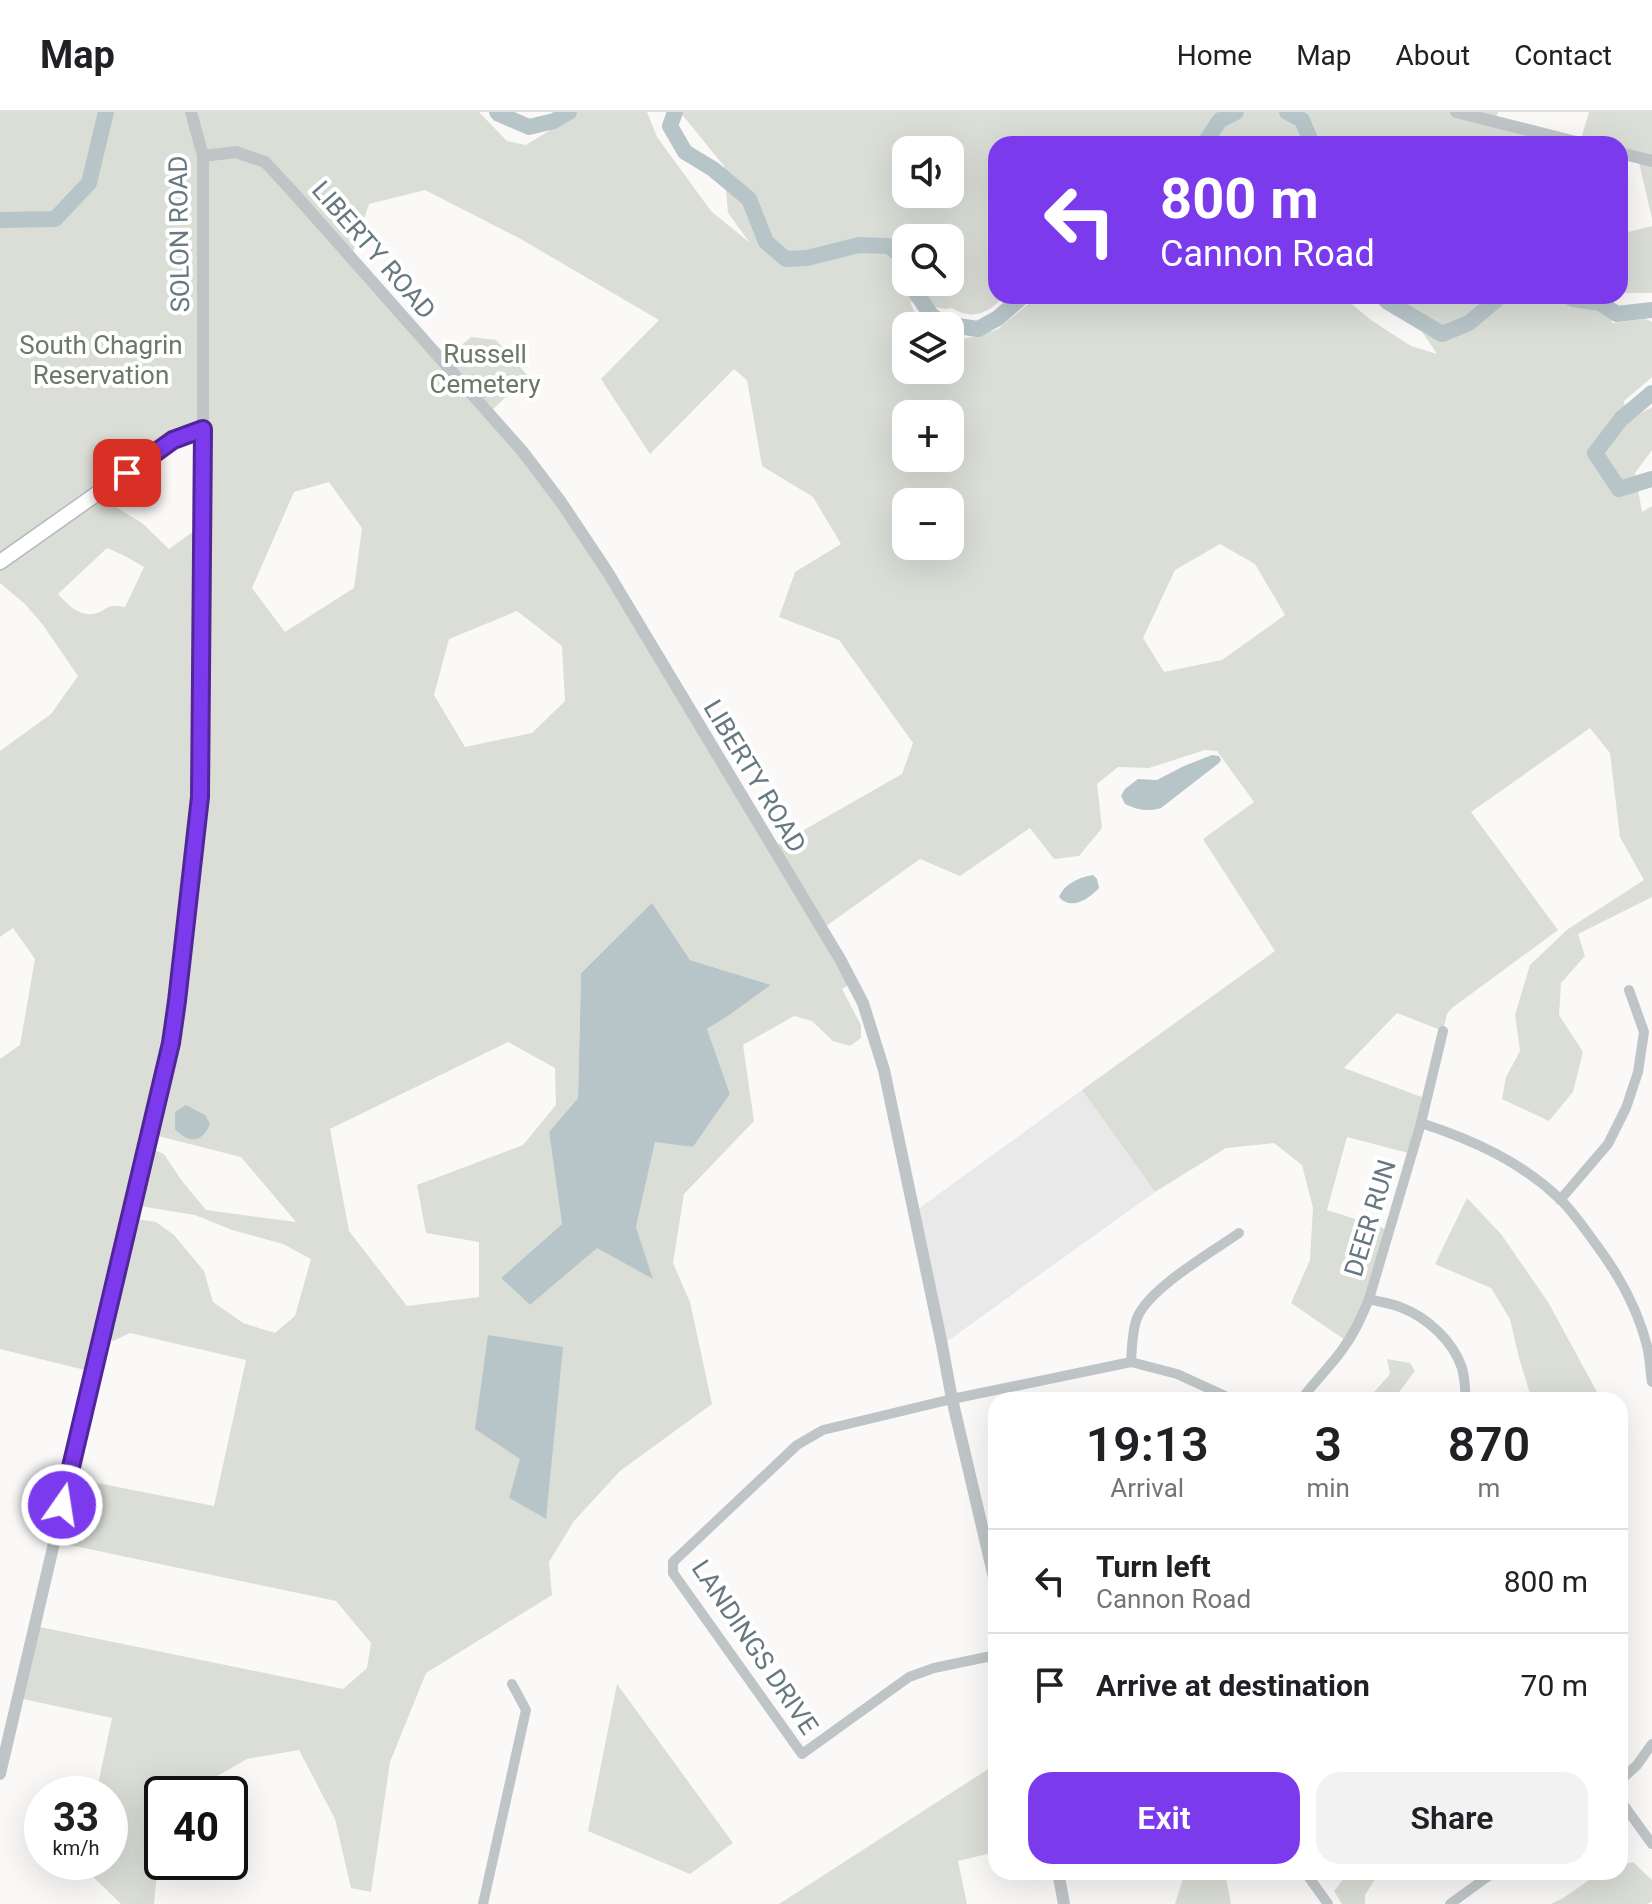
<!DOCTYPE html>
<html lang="en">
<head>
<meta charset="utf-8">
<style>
  body { margin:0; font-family:Roboto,sans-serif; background:#f2f2f2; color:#202124; height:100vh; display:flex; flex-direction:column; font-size:30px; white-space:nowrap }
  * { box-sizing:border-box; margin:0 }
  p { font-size:26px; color:#757577 }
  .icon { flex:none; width:44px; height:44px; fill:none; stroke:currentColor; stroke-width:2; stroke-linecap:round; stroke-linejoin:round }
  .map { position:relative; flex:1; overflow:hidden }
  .drawer { position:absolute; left:988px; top:1280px; width:640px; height:488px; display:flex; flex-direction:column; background:#fff; border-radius:24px; box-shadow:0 8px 32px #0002 }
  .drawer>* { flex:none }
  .hud { position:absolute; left:988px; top:24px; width:640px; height:168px; border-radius:24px; box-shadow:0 8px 32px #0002; background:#7c3aed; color:#fff; overflow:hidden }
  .fabs { position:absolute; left:892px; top:24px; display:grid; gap:16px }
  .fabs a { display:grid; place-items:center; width:72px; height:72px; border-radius:16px; background:#fff; box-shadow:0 8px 32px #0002; font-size:40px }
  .speed { position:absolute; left:24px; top:1664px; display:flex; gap:16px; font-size:40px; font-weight:700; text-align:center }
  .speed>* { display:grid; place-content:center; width:104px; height:104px; border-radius:50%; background:#fff; box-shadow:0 8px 32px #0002; line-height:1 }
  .speed small { font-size:20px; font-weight:400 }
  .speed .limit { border:4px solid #111; border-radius:12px; background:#fff; color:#111 }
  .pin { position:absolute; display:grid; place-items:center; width:68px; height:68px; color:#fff; margin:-34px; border-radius:16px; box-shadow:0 4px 12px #0006 }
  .me { position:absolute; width:88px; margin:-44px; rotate:13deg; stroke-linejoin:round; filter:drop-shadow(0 0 6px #0008) }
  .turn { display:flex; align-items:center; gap:28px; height:168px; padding:0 40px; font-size:36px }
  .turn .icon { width:104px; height:104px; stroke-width:2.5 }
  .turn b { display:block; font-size:56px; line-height:68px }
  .eta { display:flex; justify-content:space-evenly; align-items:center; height:136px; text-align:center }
  .eta b { font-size:48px; font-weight:600; line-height:56px }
  .cta { display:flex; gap:16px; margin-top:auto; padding:16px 40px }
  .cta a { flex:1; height:92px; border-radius:24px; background:#7c3aed; color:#fff; font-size:32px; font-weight:600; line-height:92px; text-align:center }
  .cta a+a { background:#f2f2f2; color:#202124 }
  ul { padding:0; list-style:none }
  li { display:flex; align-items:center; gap:24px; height:104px; padding:0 40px; border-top:2px solid #e0e0e0 }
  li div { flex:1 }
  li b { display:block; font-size:30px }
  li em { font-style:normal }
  header { display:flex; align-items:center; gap:48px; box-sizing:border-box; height:112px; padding:0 40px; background:#fff; border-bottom:2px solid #e0e0e0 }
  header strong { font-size:38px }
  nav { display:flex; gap:44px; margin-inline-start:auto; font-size:28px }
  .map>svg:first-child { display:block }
</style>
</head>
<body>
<header>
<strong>Map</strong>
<nav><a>Home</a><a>Map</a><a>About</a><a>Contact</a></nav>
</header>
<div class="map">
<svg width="1652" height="1792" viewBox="0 0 1652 1792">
  <rect width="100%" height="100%" fill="#faf9f8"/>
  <path fill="#e8e9e8" d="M1082,978L1155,1080L942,1233L914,1100Z"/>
  <path fill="#daded7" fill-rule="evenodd" d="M0,0H479L507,29L526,33L560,12L567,0H647L657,25L711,99L750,131L728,101L724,54L680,0H1498L1495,8L1580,30L1589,0H1652V107L1638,46L1620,41V32H996V184H1005C988,201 973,209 952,196L945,197L910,190L917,206L927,214H906V258H950V225L963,227L981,223L998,217L1038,184H1342L1371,208L1411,234L1437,242L1407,197L1371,184H1607L1612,211L1646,207L1652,210V265L1624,289L1627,309L1652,295V338L1635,361L1642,400L1652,394V785L1578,822L1585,844L1561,871L1559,903L1583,940L1573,980L1549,1009L1502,987L1506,965L1520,939L1515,903L1530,853L1568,817L1644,768L1620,725L1610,641L1590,616L1471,700L1558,818L1452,896L1447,902L1443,919L1397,901L1344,956L1427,987L1412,1042L1347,1025L1327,1098L1389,1118L1377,1155L1348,1230L1291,1191L1310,1148L1313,1096L1302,1053L1274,1031L1226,1036L1155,1080L1082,978L1275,839L1203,727L1254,690L1217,639L1205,638L1149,656L1118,655L1097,672L1102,716L1079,744L1054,747L1030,716L960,764L920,747L822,817L852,871L842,877L861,913V926L850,934L833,929L812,909L794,904L743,933L754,1009L684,1082L673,1151L690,1190L712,1292L620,1359L574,1409L549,1450L552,1483L426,1561L390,1650L371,1780L351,1776L335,1707L299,1638L247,1647L193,1678L191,1682H162V1736L159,1742L154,1792H121L82,1754V1750H110V1682H96L112,1606L18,1586L35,1514L343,1577L367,1556L371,1531L336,1489L60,1431L77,1367L214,1394L246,1248L130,1221L113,1229L103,1223L93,1260L0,1237V947L20,933L35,847L13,816L0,825V639L51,602L78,564L43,513L25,492L0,471V457L103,384L119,397L142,411L169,437L202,413L203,318L173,328L0,450ZM906,38H950V82H906ZM425,78L519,126L659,208L601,267L650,342L734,257L747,268L762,354L813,385L841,432L795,460L779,505L839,528L913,631L902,662L774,735L561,390L489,301L528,264L496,228L471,225L443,249L351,146L369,92ZM906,126H950V170H906ZM906,302H950V346H906ZM329,370L362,416L354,476L285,520L252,476L294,380ZM906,390H950V434H906ZM1220,432L1255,452L1285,503L1222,548L1164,560L1143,526L1175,458ZM107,436L125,444L144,455L125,495C103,491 109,499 93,502C78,504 67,492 58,482ZM517,499L562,534L565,589L532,621L465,635L434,583L449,527ZM652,792L690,848L771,873L728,904L707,917L730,982L693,1035L655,1029L636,1115L652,1166L597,1135L530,1193L501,1166L562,1112L549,1020L578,986L581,861ZM508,930L555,956L556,993L523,1033L417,1073L426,1121L479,1130V1185L407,1194L349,1119L330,1017ZM150,1022L241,1045L296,1110L206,1098L182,1069L164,1042L147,1035ZM133,1093L195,1103L232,1118L283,1132L311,1147L295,1204L275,1221L243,1211L213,1190L204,1159L174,1123L156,1110L130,1106ZM521,1347L546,1407L509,1386Z
    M1652,114V181H1620V122Z
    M1467,1086L1501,1122L1548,1190L1597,1280L1598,1288H1532L1519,1246L1510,1207L1491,1176L1435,1152Z
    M1387,1247L1410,1251L1415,1259L1393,1288H1367L1390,1262Z
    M617,1572L733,1731L690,1762L588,1719Z
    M996,1652V1740L958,1749L967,1792H779Z
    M1633,1750L1652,1768V1789L1648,1792H1551L1563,1786L1598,1762L1620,1760V1754Z
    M1185,1760H1225L1231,1792H1175Z
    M1349,1760H1380L1365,1783V1792H1342L1334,1779Z"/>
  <path fill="#b8c5c8" d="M1212,643L1219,644L1221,648L1219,651L1161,696C1148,700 1137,698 1125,692L1121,684L1125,677L1138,667L1157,668L1184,654Z
    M1093,763L1097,767L1099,776C1089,787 1071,799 1059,785C1064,772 1080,765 1093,763Z
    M652,791L690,848L771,873L728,904L707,917L730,982L693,1035L655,1030L636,1115L653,1167L597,1136L530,1193L501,1166L562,1112L549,1020L578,986L581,861Z
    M186,993L205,1003L210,1012C202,1031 189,1032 175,1017V1000Z
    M488,1223L563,1235L546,1407L509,1386L520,1347L475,1317Z"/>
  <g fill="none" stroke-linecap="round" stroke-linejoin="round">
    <path stroke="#b8c5c8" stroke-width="16" d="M497,0L499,2L529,15L554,9L569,0
      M675,0L670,14L685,40L713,57L749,87L766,130L786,147L807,146L859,133L889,134L901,144L906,153
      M1287,0L1302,8L1312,32
      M1204,32L1220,8L1236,0
      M0,108L55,107L89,71L106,0
      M912,170L915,179L931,203L944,212L978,217L998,206L1023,184
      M1382,184L1388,190L1442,222L1469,211L1501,184
      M1568,184L1573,187L1600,191L1617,202L1652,198
      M1652,281L1621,307L1595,341L1619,377L1652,367"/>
    <g stroke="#b2b9bc" stroke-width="17">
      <path id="secondary" d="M0,450L173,328L203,317"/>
    </g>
    <path stroke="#bfc5c7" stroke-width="10" d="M1421,1011C1473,1028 1520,1049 1560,1087C1575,1102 1586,1119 1598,1135C1620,1165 1638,1198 1647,1234C1650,1245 1650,1258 1652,1270
      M1560,1088L1608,1032L1626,996L1638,960L1644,920L1629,878
      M1369,1187C1379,1190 1390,1191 1400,1195C1427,1205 1453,1229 1462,1256C1465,1266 1465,1278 1466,1288
      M1131,1250C1132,1236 1132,1219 1137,1206C1149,1176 1212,1140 1239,1121
      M1301,1288C1314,1270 1329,1256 1342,1238C1354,1222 1361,1206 1369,1187L1421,1011L1443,919
      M996,1543L934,1556L909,1565L802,1642L673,1461V1450L797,1333L823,1318L952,1287L1131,1250L1177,1262L1234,1288
      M1620,1669L1637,1653L1652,1632
      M1620,1688L1652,1732
      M1305,1760L1328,1792
      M483,1792L526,1598L512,1572
      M1450,1792L1494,1760"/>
    <path stroke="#bfc5c7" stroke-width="12" d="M1456,0L1584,32
      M1620,41L1652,49
      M203,44L236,40L265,50L292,79L523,340L561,390L607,459L840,847L863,891L884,958L942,1233L952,1287L996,1474
      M0,1662L171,931L200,685L203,317V44L191,0
      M1058,1760L1064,1792"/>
    <use href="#secondary" stroke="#fff" stroke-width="14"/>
  </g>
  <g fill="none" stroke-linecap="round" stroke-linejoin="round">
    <g stroke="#51269a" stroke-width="20">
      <path id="route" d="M62,1393L171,931L177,889L200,685L203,317L173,328L127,361"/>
    </g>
    <use href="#route" stroke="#7c3aed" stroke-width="14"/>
  </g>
  <g text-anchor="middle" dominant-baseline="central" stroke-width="8" stroke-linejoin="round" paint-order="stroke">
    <g font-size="26" fill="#667980" stroke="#fff">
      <text transform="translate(179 122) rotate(-91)">SOLON ROAD</text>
      <text transform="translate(374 138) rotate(49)">LIBERTY ROAD</text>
      <text transform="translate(755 664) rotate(59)">LIBERTY ROAD</text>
      <text transform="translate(1370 1106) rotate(-73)">DEER RUN</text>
      <text transform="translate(755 1535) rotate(56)">LANDINGS DRIVE</text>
    </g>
    <g font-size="26" fill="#6b7966" stroke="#fff">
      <text x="101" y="233">South Chagrin<tspan x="101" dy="30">Reservation</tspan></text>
      <text x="485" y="242">Russell<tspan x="485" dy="30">Cemetery</tspan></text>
    </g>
  </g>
</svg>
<div class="fabs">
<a><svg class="icon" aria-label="sound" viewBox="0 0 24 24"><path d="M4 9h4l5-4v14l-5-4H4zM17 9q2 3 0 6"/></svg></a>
<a><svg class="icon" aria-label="search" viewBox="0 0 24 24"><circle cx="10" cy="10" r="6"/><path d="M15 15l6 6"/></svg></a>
<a><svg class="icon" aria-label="layers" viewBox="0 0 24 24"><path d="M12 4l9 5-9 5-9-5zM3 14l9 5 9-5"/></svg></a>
<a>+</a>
<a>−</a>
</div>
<div class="speed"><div>33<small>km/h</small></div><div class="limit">40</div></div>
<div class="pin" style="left:127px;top:361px;background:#d93025"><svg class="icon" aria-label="arrive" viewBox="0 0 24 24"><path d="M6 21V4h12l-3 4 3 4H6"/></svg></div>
<svg class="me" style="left:62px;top:1393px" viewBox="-20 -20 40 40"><circle r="17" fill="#7c3aed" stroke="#fff" stroke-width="3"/><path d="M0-11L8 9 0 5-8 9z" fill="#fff"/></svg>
<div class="hud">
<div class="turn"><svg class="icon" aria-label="left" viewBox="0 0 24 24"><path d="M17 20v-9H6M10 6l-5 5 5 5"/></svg><div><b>800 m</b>Cannon Road</div></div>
</div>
<section class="drawer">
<div class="eta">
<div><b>19:13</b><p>Arrival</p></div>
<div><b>3</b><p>min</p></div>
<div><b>870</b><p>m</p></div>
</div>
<ul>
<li><svg class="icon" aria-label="left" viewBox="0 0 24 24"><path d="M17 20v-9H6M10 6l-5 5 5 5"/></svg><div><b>Turn left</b><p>Cannon Road</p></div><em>800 m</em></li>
<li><svg class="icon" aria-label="arrive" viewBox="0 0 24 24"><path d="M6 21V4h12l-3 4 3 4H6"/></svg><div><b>Arrive at destination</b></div><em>70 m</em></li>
</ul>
<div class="cta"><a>Exit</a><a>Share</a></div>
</section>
</div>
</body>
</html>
